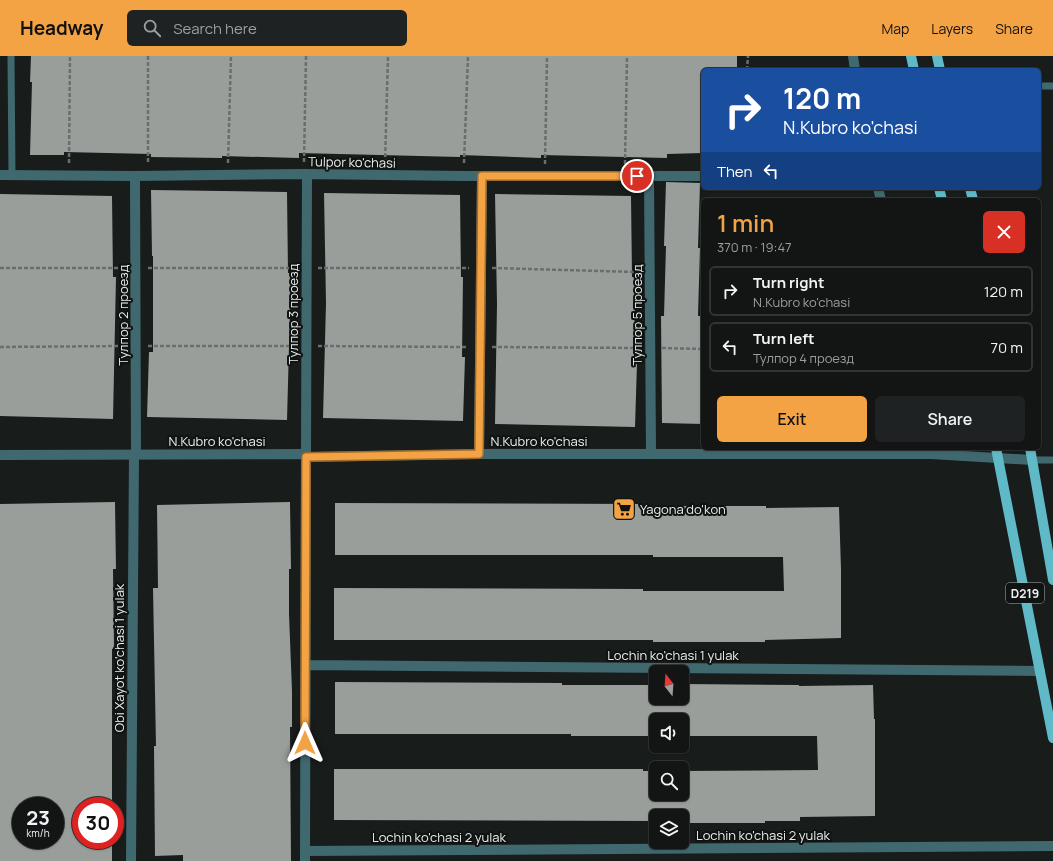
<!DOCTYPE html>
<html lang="en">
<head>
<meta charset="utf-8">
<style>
  body { margin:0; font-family:Manrope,sans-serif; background:#1f2222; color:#f1f3f6; height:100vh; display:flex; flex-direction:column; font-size:15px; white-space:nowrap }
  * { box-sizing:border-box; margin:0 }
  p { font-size:13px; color:#9c9fa0 }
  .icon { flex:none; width:22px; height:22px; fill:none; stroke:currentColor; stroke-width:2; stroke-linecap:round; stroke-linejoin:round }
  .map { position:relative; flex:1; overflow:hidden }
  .details { position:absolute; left:701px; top:142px; width:340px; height:252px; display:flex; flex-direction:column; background:#121514; border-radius:6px; box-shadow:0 1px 3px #0004,0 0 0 1px #313434 }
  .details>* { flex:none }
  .guide { position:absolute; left:701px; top:12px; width:340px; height:122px; border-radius:6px; box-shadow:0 1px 3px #0004,0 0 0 1px #313434; background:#1a4fa0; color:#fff; overflow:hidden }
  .needle { width:26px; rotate:343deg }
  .buttons { position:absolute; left:649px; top:609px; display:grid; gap:8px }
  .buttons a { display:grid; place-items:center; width:40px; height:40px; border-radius:6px; background:#121514; box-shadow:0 1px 3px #0004,0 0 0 1px #313434; font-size:20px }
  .speed { position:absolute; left:12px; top:741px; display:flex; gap:8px; font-size:20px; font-weight:700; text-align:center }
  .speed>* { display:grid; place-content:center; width:52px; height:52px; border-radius:50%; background:#121514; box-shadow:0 1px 3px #0004,0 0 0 1px #313434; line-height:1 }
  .speed small { font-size:10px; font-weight:400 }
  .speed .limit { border:6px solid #d22; background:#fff; color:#111 }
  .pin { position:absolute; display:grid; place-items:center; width:34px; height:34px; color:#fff; margin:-17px; border:2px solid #fff; border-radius:50%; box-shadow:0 1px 4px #0007 }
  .me { position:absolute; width:44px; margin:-22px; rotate:0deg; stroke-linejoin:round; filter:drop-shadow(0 0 3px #0008) }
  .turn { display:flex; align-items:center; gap:14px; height:84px; padding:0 16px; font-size:18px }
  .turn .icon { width:52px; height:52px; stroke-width:2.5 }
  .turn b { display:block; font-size:28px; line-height:34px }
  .then { display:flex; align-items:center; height:38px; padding:0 16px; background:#0003; gap:8px; font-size:15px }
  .round { display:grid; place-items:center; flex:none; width:42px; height:42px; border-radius:6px; background:#1f2222 }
  .head { display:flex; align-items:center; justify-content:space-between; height:68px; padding:0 16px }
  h1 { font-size:24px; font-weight:600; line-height:30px; color:#f4a344 }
  .cta { display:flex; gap:8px; margin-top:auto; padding:8px 16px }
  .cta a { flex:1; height:46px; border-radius:6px; background:#f4a344; color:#111; font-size:16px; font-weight:600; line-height:46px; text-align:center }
  .cta a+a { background:#1f2222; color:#f1f3f6 }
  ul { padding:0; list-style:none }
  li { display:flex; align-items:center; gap:12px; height:50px; margin:0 8px 6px; padding:0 8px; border:2px solid #313434; border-radius:6px }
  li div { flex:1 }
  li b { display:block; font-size:15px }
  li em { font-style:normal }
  header { display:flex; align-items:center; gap:24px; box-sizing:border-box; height:56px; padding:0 20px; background:#f4a344; color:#111 }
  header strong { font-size:19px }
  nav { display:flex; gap:22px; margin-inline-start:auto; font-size:14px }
  .search { width:280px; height:36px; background:#1f2222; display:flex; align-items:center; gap:10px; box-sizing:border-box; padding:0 14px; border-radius:6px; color:#9c9fa0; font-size:15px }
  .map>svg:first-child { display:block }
</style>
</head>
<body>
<header>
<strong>Headway</strong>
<div class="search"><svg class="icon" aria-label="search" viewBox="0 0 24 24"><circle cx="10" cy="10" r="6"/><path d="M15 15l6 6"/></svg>Search here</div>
<nav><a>Map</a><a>Layers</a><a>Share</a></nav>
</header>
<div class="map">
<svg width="1053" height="805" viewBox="0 0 1053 805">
  <rect width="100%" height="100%" fill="#181c1b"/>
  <path fill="#9a9e9b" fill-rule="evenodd" d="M31,0H737V14H703V97L667,98V102L541,99V102L460,99V101L299,97V102L222,100V102L151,101V98L107,97L64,96V99H30L32,26H30Z
    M666,126L700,127L698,192H700L698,260H703V368L662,367L661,260H664L666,190H664Z
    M151,134L287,136L288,217H291L287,364L147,361L149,296H153V200H152Z
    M324,137L460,139L461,221H463L462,301H465L463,365L323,362L326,247Z
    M0,138L112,140L113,221H116L113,363L0,360Z
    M495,138L631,140L632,221H635L634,307H637L635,371L495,368L497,248Z
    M115,446L116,513H113L114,592L112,593V750H81V784H112V805H0V448ZM21,750H55V784H21Z
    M290,446L291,513H289V558L292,635V671H290L291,805H183V799L155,800L154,690H156L153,532H158L157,449Z
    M335,447L643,448V450H766V452L839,451L841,513V582L765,584V586H653V584H334V532L643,533V535H784L783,501H653V499H335Z
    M335,626L562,627V629H656V642H682V628L799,629V630L873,629L874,663H875V760L800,761V765H765V767H682V760H656V765L334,764V713H643V715H656V738H682V715L818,714L817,680H682V664H656V680H571V678H335Z"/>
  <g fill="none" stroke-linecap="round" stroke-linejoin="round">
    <path stroke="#6a6e6d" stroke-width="2.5" stroke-dasharray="4 2" stroke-linecap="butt" d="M148,0V107
      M747,14L748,0
      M304,106L306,0
      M69,107L70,0
      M228,107L231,0
      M385,107L388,0
      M464,107L468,0
      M545,108L547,0
      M625,108L627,0
      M0,212H123
      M148,212H295
      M318,212H469
      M492,212L637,216
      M148,290H293
      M318,290L467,291
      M0,291L123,290
      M492,291L637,292
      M662,292L703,293"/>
    <path stroke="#40696f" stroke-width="7" d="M11,0L12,119
      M1039,30H1053
      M1032,404H1053"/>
    <path stroke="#40696f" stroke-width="10" d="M853,0L855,14
      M0,119L135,120L304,118L464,120H703
      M135,120L136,398
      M649,120L651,398
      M878,132L881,144
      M306,398L307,118
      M479,398L482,120
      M306,609L1040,615
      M305,795L1053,790
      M131,805L134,399
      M305,805L306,401"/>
    <path stroke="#40696f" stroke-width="10" d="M0,399L306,398V401L479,398H931L1032,404"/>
    <path stroke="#5fb9c7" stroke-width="10" d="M911,0L914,14
      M937,0L940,14
      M939,132L942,144
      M970,132L973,144
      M996,392L1053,682
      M1030,392L1053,524"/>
  </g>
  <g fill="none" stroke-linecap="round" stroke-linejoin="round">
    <g stroke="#9f6a2c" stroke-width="10">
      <path id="route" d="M305,687L306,401L479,398L482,120H637"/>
    </g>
    <use href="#route" stroke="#f4a344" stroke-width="7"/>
  </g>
  <defs>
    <g id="supermarket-square" transform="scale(1.15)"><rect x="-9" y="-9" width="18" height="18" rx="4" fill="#f4a344" stroke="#0f1312"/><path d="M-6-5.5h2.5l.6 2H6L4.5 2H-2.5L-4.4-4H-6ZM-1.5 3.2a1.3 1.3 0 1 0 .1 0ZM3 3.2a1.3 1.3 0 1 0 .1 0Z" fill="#111"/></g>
  </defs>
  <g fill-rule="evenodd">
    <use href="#supermarket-square" x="624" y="453"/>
  </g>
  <g text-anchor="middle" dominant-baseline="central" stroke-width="4" stroke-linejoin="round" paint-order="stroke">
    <rect fill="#0f1312" stroke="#a9acab" stroke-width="1" x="1006" y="527" width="38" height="20" rx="3"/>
    <g font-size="12" font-weight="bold" fill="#ebeeed">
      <text x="1025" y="537">D219</text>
    </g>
    <g font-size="13" fill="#ebeeed" stroke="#0f1312">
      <text transform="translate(352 106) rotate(1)">Tulpor ko'chasi</text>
      <text transform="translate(293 258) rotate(-90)">Тулпор 3 проезд</text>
      <text transform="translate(123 259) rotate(-90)">Тулпор 2 проезд</text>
      <text transform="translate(637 259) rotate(-90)">Тулпор 5 проезд</text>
      <text x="217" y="385">N.Kubro ko'chasi</text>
      <text x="539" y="385">N.Kubro ko'chasi</text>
      <text x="673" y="599">Lochin ko'chasi 1 yulak</text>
      <text transform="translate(119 602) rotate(-90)">Obi Xayot ko'chasi 1 yulak</text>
      <text x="763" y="779">Lochin ko'chasi 2 yulak</text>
      <text x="439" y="781">Lochin ko'chasi 2 yulak</text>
    </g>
    <g font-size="13" fill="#ebeeed" stroke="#0f1312" text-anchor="start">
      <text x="640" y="453">Yagona do'kon</text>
    </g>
  </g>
</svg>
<div class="buttons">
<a><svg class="needle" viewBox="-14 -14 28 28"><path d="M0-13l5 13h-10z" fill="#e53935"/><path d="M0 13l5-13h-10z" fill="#9c9fa0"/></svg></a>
<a><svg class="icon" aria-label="sound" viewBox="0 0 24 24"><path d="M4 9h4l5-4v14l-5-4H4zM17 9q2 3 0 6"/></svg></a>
<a><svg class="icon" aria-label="search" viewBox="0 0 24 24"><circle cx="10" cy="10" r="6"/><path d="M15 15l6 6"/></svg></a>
<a><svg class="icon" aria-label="layers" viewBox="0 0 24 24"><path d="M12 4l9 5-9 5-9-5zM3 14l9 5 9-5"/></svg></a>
</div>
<div class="speed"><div>23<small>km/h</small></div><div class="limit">30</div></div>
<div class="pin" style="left:637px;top:120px;background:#d93025"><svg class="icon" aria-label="arrive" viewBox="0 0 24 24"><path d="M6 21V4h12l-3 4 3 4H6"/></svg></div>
<svg class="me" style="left:305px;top:687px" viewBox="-20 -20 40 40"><path d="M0-17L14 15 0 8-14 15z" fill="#f4a344" stroke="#fff" stroke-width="4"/></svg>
<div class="guide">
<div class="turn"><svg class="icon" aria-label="right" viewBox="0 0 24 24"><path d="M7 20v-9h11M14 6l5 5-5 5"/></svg><div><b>120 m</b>N.Kubro ko'chasi</div></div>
<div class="then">Then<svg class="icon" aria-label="left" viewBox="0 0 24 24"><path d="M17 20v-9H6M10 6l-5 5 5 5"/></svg></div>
</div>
<section class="details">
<div class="head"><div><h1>1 min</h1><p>370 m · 19:47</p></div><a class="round" style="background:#d93025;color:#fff"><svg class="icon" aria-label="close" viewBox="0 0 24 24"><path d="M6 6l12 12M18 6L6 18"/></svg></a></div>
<ul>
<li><svg class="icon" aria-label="right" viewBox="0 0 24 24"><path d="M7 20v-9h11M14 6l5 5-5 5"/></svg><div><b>Turn right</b><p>N.Kubro ko'chasi</p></div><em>120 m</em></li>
<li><svg class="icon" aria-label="left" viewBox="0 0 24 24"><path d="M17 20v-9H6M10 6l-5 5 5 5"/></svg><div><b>Turn left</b><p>Тулпор 4 проезд</p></div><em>70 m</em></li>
</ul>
<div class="cta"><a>Exit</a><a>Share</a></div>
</section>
</div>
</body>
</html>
